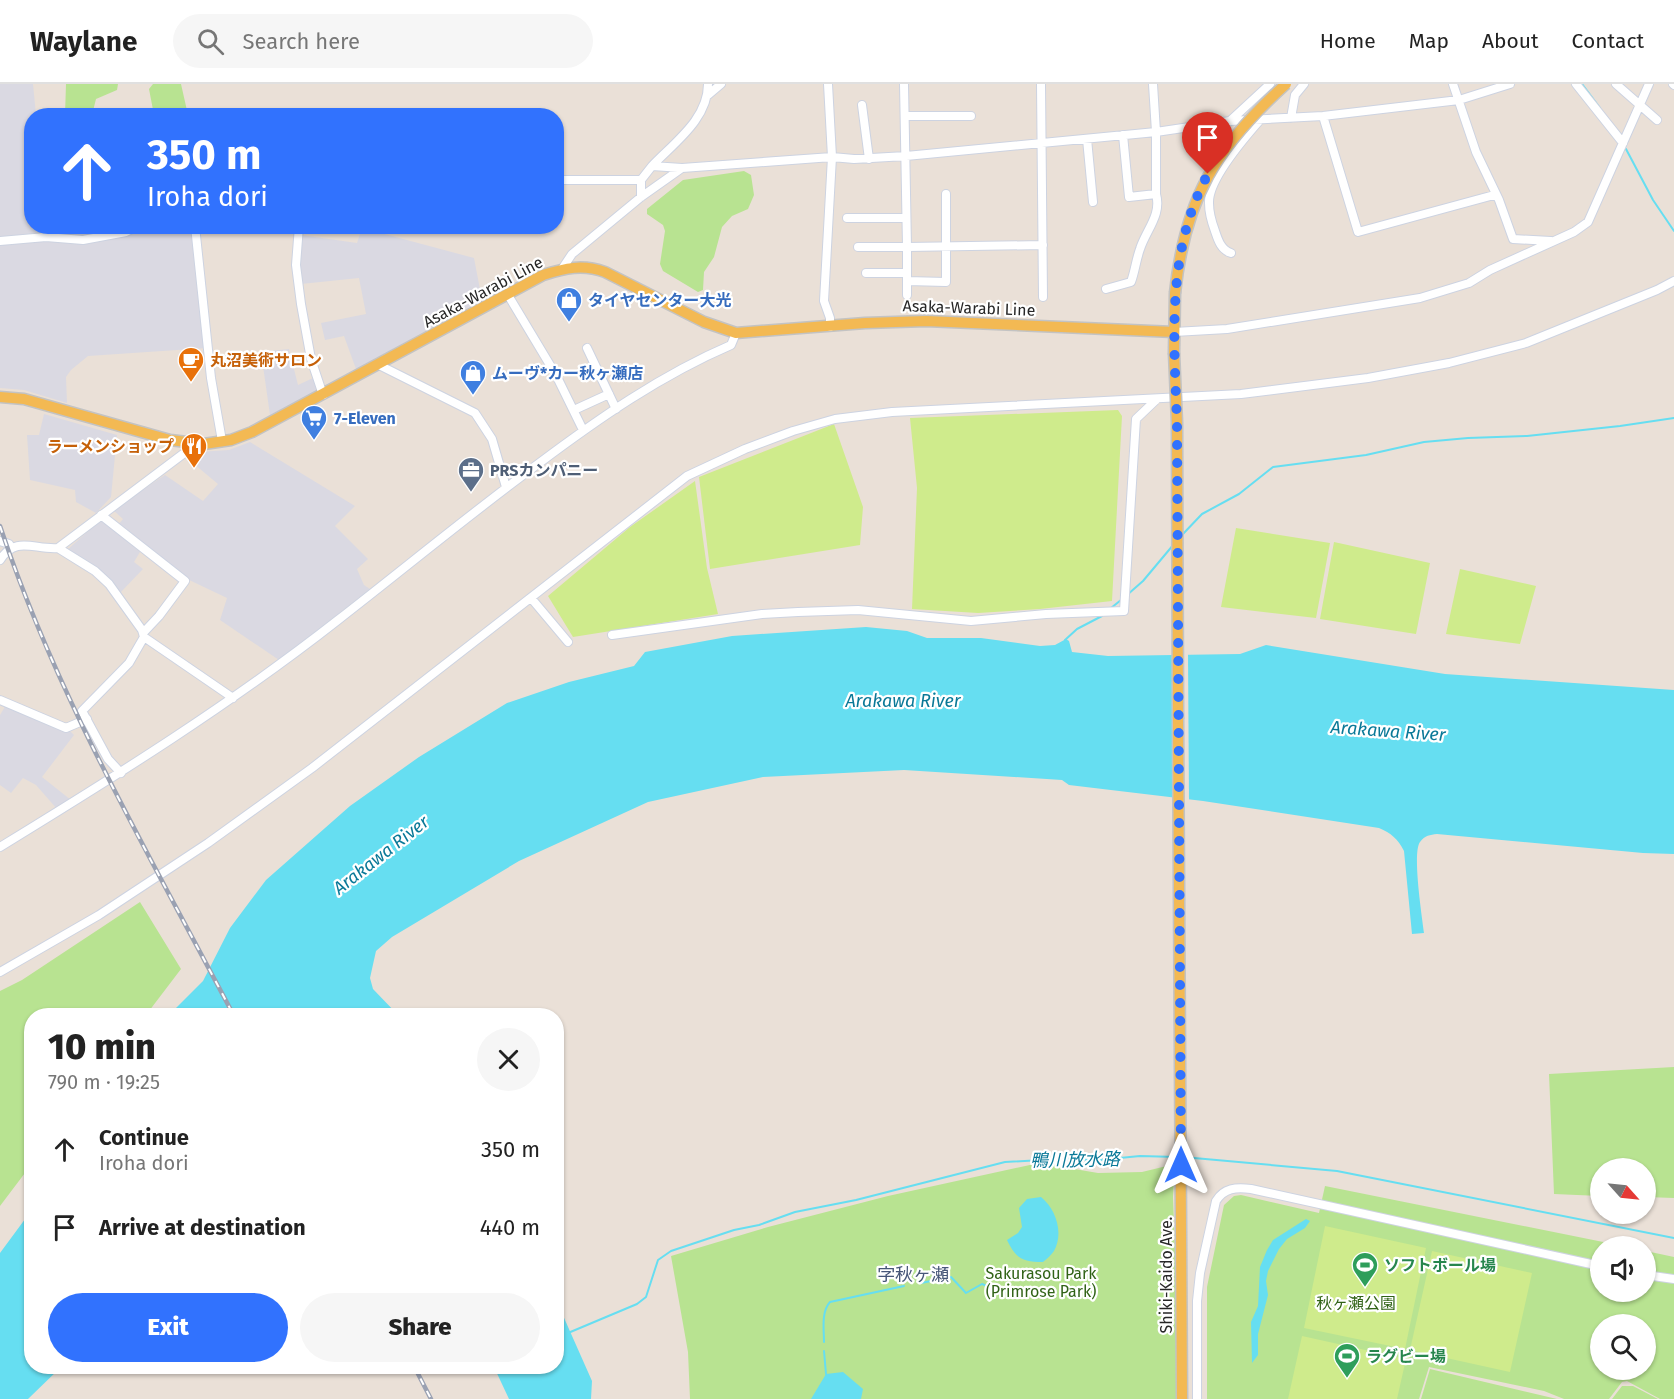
<!DOCTYPE html>
<html lang="en">
<head>
<meta charset="utf-8">
<style>
  body { margin:0; font-family:"Fira Sans","Noto Sans JP",sans-serif; background:#f6f6f6; color:#222; height:100vh; display:flex; flex-direction:column; font-size:22px; white-space:nowrap }
  * { box-sizing:border-box; margin:0 }
  p { font-size:20px; color:#767676 }
  .icon { flex:none; width:33px; height:33px; fill:none; stroke:currentColor; stroke-width:2; stroke-linecap:round; stroke-linejoin:round }
  .map { position:relative; flex:1; overflow:hidden }
  .side { position:absolute; left:24px; top:924px; width:540px; height:366px; display:flex; flex-direction:column; background:#fff; border-radius:24px; box-shadow:0 2px 4px #0004 }
  .side>* { flex:none }
  .banner { position:absolute; left:24px; top:24px; width:540px; height:126px; border-radius:24px; box-shadow:0 2px 4px #0004; background:#3172fe; color:#fff; overflow:hidden }
  .needle { width:39px; rotate:117deg }
  .buttons { position:absolute; left:1590px; top:1074px; display:grid; gap:12px }
  .buttons a { display:grid; place-items:center; width:66px; height:66px; border-radius:50%; background:#fff; box-shadow:0 2px 4px #0004; font-size:30px }
  .pin { position:absolute; display:grid; place-items:center; width:51px; height:51px; color:#fff; margin:-62px -26px; border-radius:50% 50% 50% 0; rotate:-45deg; box-shadow:0 0 6px #0007 }
  .pin .icon { rotate:45deg }
  .me { position:absolute; width:66px; margin:-33px; rotate:0deg; stroke-linejoin:round; filter:drop-shadow(0 0 4px #0008) }
  .turn { display:flex; align-items:center; gap:21px; height:126px; padding:0 24px; font-size:27px }
  .turn .icon { width:78px; height:78px; stroke-width:2.5 }
  .turn b { display:block; font-size:42px; line-height:51px }
  .round { display:grid; place-items:center; flex:none; width:63px; height:63px; border-radius:32px; background:#f6f6f6 }
  .summary { display:flex; align-items:center; justify-content:space-between; height:102px; padding:0 24px }
  h1 { font-size:36px; font-weight:800; line-height:45px }
  .button { display:flex; gap:12px; margin-top:auto; padding:12px 24px }
  .button a { flex:1; height:69px; border-radius:36px; background:#3172fe; color:#fff; font-size:24px; font-weight:800; line-height:69px; text-align:center }
  .button a+a { background:#f6f6f6; color:#222 }
  ul { padding:0; list-style:none }
  li { display:flex; align-items:center; gap:18px; height:78px; padding:0 24px }
  li div { flex:1 }
  li b { display:block; font-size:22px }
  li em { font-style:normal }
  header { display:flex; align-items:center; gap:36px; box-sizing:border-box; height:84px; padding:0 30px; background:#fff; border-bottom:2px solid #e0e0e0 }
  header strong { font-size:28px }
  nav { display:flex; gap:33px; margin-inline-start:auto; font-size:21px }
  .search { width:420px; height:54px; background:#f6f6f6; display:flex; align-items:center; gap:15px; box-sizing:border-box; padding:0 21px; border-radius:33px; color:#767676; font-size:22px }
  .map>svg:first-child { display:block }
</style>
</head>
<body>
<header>
<strong>Waylane</strong>
<div class="search"><svg class="icon" aria-label="search" viewBox="0 0 24 24"><circle cx="10" cy="10" r="6"/><path d="M15 15l6 6"/></svg>Search here</div>
<nav><a>Home</a><a>Map</a><a>About</a><a>Contact</a></nav>
</header>
<div class="map">
<svg width="1674" height="1315" viewBox="0 0 1674 1315">
  <rect width="100%" height="100%" fill="#eae0d7"/>
  <path fill="#dad9e2" d="M0,0H33L36,31L32,32V142L132,143L83,153L0,154Z
    M145,143H193L207,264L88,272L71,286L66,293L67,319L24,306L0,304V161L139,146Z
    M362,144L474,174L482,216L356,285L344,252L325,256L321,239L366,230L359,194L301,200L299,178L301,151L357,159Z
    M289,265L298,301L313,294L318,306L270,331L261,268Z
    M44,330L117,351L111,413L96,429L76,418L75,406L30,396L27,351H39Z
    M250,358L355,422L335,442L368,475L357,485L364,501L370,505L279,576L220,536L227,514L185,494L118,441L123,435L113,426L165,391L203,417L218,400L188,375L198,368L229,366Z
    M102,435L140,468L134,478L143,485L119,510L67,466Z
    M6,621L70,647L74,651L42,693L71,716L57,725L36,701L23,694L11,709L0,701V631Z"/>
  <path fill="#b8e391" fill-rule="evenodd" d="M66,0H118L117,6L96,15L92,31H65Z
    M153,0H181L188,31H154L149,5Z
    M744,87L751,91L754,111L748,125L732,132L722,143L714,173L704,188L703,206L698,208L663,187L660,180L665,147L663,141L647,130V125L683,96Z
    M140,818L181,885L146,931L32,932L31,1081L0,1122V907L22,896Z
    M1674,983V1114L1646,1113V1084H1600V1112L1554,1110L1549,990Z
    M1039,1079L1098,1089L1142,1088L1175,1080L1173,1113L1177,1223V1315H690L688,1268L671,1172L768,1143L888,1112Z
    M1325,1102L1623,1162H1600V1208H1646V1167L1674,1173V1315H1660L1627,1297L1622,1298L1609,1315H1564L1544,1307L1429,1283L1419,1315H1207V1203L1224,1121L1234,1112L1241,1111L1319,1129ZM1600,1240H1646V1286H1600Z
    M1430,1285L1557,1315H1421Z
    M1622,1302H1633L1658,1315H1612Z"/>
  <path fill="#cfeb8c" d="M1118,326L1122,332L1112,517L1040,525L978,529L912,525L917,404L910,334Z
    M834,340L863,423L860,461L710,485L699,393Z
    M695,397L707,484L718,530L573,553L548,512L630,443Z
    M1236,444L1330,459L1316,534L1221,523Z
    M1334,458L1430,479L1416,550L1320,535Z
    M1460,485L1536,502L1520,560L1446,550Z
    M1325,1142L1426,1164L1405,1265L1304,1244Z
    M1432,1167L1532,1189L1510,1288L1410,1266Z
    M1302,1252L1406,1275L1397,1315H1288Z"/>
  <path fill="#66def1" d="M866,543L907,547L927,554H981L1040,562L1055,561L1066,555L1069,557L1072,568L1108,572L1240,570L1266,561L1445,590L1674,606V770L1643,769L1437,750C1430,751 1425,751 1420,758C1412,769 1422,832 1424,849L1412,850L1404,767C1398,755 1391,749 1379,744L1203,717L1069,701L1062,696L904,686L763,693L648,718L519,777L392,853L376,867L370,894L373,905L398,931L168,932L203,897L230,844L266,796L350,722L419,673L507,619L569,598L634,582L645,568L732,552Z
    M1041,1113C1056,1125 1064,1149 1054,1167C1051,1171 1047,1175 1043,1178C1023,1178 1016,1175 1007,1156L1018,1149L1022,1143L1019,1124L1027,1115Z
    M31,1127L32,1282L61,1283L28,1315H0V1169Z
    M1306,1135L1310,1137L1305,1144L1287,1155L1279,1165L1268,1187L1266,1197L1268,1211L1258,1250V1271L1252,1279L1251,1238L1258,1222L1260,1183L1267,1166L1273,1156Z
    M557,1218L592,1297L591,1315H509L494,1283L556,1282Z
    M843,1288L863,1305L861,1315H811L826,1290Z"/>
  <path fill="#eae0d7" d="M1173,568H1188L1189,718L1173,716Z"/>
  <g fill="none" stroke-linecap="round" stroke-linejoin="round">
    <path stroke="#66def1" stroke-width="2" d="M1582,0L1600,24
      M1626,65L1653,116L1674,147
      M1182,451L1202,430L1239,410L1273,383L1366,371L1424,358L1468,354L1527,352L1620,342L1674,334
      M1127,511L1143,497L1174,460
      M1111,524L1121,516
      M1065,556L1077,545L1102,532
      M1183,1073L1337,1087L1674,1154
      M921,1199L951,1193L966,1209L982,1200L1003,1208L1028,1206
      M568,1249L637,1220L646,1213L658,1176L671,1167L734,1146L759,1141L795,1128L856,1116L1005,1078L1059,1075L1099,1076L1140,1072L1177,1073
      M824,1258C824,1245 821,1228 830,1218L904,1202
      M824,1267L826,1290"/>
    <g stroke="#cdd3e1" stroke-width="10">
      <path id="minor" d="M828,0L832,73L824,217L830,234V243
        M1041,0L1043,213
        M1453,0L1476,68L1499,116L1513,155L1551,157
        M1576,0L1623,59
        M1616,0L1657,36
        M1673,0L1674,1
        M708,11L721,0
        M862,21L869,75
        M905,32H971
        M1323,32L1358,148L1494,111
        M1291,34L1295,11L1304,0
        M1230,37L1270,0
        M1123,51L1129,113L1156,110V48L1153,0
        M1087,55L1093,118
        M682,84L652,82C675,58 708,35 708,0
        M556,96H641V113
        M641,96L652,82
        M847,134H906
        M195,142L211,294L222,357
        M299,142L296,181L301,220L311,275L323,311
        M195,144L209,142
        M0,157L46,153L83,156L126,148L138,142
        M858,163H907L904,0
        M1231,169C1221,166 1218,156 1215,147C1212,139 1209,128 1209,119C1208,96 1245,53 1260,36
        M562,185L572,170L641,113L682,84L832,73L854,75L906,72L1156,48L1230,37L1323,32L1459,16L1510,0
        M866,189H907
        M907,197L946,198V110
        M1106,205L1131,198C1135,187 1136,176 1140,165C1146,146 1162,131 1156,110
        M508,211L556,291L583,346
        M907,211V163L1043,161
        M1174,248L1227,245L1420,214L1469,199L1490,186L1574,148L1588,138L1649,0
        M587,264L616,325
        M379,281L475,329L492,355L506,403
        M574,326L609,310
        M101,431L185,497L159,532L143,549
        M0,457L9,460L11,463
        M58,464L95,487L109,500L142,546L144,553L233,614
        M0,476C16,451 34,466 58,464L187,367L192,360
        M531,514L568,558
        M612,551L762,530L798,528L858,526L971,537L1046,530L1124,527L1136,335L1157,315
        M0,616L66,644L87,635
        M121,689L108,675L82,627L129,579L144,553
        M0,763C116,692 231,620 338,536C405,484 470,430 538,380C598,335 661,291 731,261L736,249
        M0,888L99,831L208,759L312,684L687,392L745,365L793,347L835,335L892,328L1241,310L1368,294L1449,279L1526,259L1657,206L1674,197
        M1646,1191L1674,1195
        M1197,1315V1217L1200,1189L1216,1117C1224,1104 1236,1103 1251,1105L1600,1182"/>
    </g>
    <g stroke="#c3c3c3" stroke-width="13">
      <path id="major" d="M1174,269L1175,209
        M0,313L24,315L170,356L204,360L231,356L252,348L543,191C565,184 583,180 605,188L704,238L736,249L865,239L926,237L1174,248
        M1178,635L1182,1315"/>
    </g>
    <use href="#minor" stroke="#fff" stroke-width="8"/>
    <use href="#major" stroke="#f3b953" stroke-width="10"/>
    <g stroke="#9aa1b2" stroke-width="4.5">
      <path id="rail" d="M0,442C57,614 150,772 234,932
        M414,1282L431,1315"/>
    </g>
    <use href="#rail" stroke="#fff" stroke-width="2" stroke-dasharray="7" stroke-linecap="butt"/>
    <g stroke="#c3c3c3" stroke-width="13" stroke-linecap="butt">
      <path id="major-bridge" d="M1175,209C1185,114 1216,63 1286,0
        M1174,269L1177,339L1178,635"/>
    </g>
    <use href="#major-bridge" stroke="#f3b953" stroke-width="10"/>
  </g>
  <g fill="none" stroke-linecap="round" stroke-linejoin="round">
    <path stroke="#3172fe" stroke-width="10" stroke-dasharray="0 18" d="M1181,1081L1177,339C1174,254 1166,167 1208,90"/>
  </g>
  <defs>
    <g id="shop-pin" transform="scale(1.35)"><path d="M0 17L-7.5 6A9.5 9.5 0 1 1 7.5 6Z" fill="#3f7fe0" stroke="#fff"/><path d="M-5-2.5h2.3a2.7 3.5 0 0 1 5.4 0H5L5.5 6h-11ZM-1.5-2.5h3a1.5 2.3 0 0 0-3 0Z" fill="#fff"/></g>
    <g id="cafe-pin" transform="scale(1.35)"><path d="M0 17L-7.5 6A9.5 9.5 0 1 1 7.5 6Z" fill="#e8710a" stroke="#fff"/><path d="M-5.5-4.5H6V0H3Q3 3.5 0 3.5H-2.5Q-5.5 3.5-5.5 0ZM3-3.2v2h1.7v-2ZM-6 4.5H4V6H-6Z" fill="#fff"/></g>
    <g id="supermarket-pin" transform="scale(1.35)"><path d="M0 17L-7.5 6A9.5 9.5 0 1 1 7.5 6Z" fill="#3f7fe0" stroke="#fff"/><path d="M-6-5.5h2.5l.6 2H6L4.5 2H-2.5L-4.4-4H-6ZM-1.5 3.2a1.3 1.3 0 1 0 .1 0ZM3 3.2a1.3 1.3 0 1 0 .1 0Z" fill="#fff"/></g>
    <g id="restaurant-pin" transform="scale(1.35)"><path d="M0 17L-7.5 6A9.5 9.5 0 1 1 7.5 6Z" fill="#e8710a" stroke="#fff"/><path d="M-5-6h1v4h1v-4h1v4h1v-4h1v5L-1.5 .5V6h-2V.5L-5-1ZM5-6V6H3V1.5H1.5Q1.5-4 5-6Z" fill="#fff"/></g>
    <g id="office-pin" transform="scale(1.35)"><path d="M0 17L-7.5 6A9.5 9.5 0 1 1 7.5 6Z" fill="#5c6f8a" stroke="#fff"/><path d="M-6-3h4V-5.5h4V-3h4V5H-6ZM-1-4.5V-3h2v-1.5ZM-6 0V1H6V0Z" fill="#fff"/></g>
    <g id="stadium-pin" transform="scale(1.35)"><path d="M0 17L-7.5 6A9.5 9.5 0 1 1 7.5 6Z" fill="#2e9e5b" stroke="#fff"/><path d="M0-5a6.5 5 0 1 0 0 10a6.5 5 0 1 0 0-10ZM-3.5-1.8h7v3.6h-7Z" fill="#fff"/></g>
  </defs>
  <g fill-rule="evenodd">
    <use href="#shop-pin" x="569" y="216"/>
    <use href="#cafe-pin" x="191" y="276"/>
    <use href="#shop-pin" x="473" y="289"/>
    <use href="#supermarket-pin" x="314" y="334"/>
    <use href="#restaurant-pin" x="194" y="362"/>
    <use href="#office-pin" x="471" y="386"/>
    <use href="#stadium-pin" x="1365" y="1181"/>
    <use href="#stadium-pin" x="1347" y="1272"/>
  </g>
  <g text-anchor="middle" dominant-baseline="central" stroke-width="4.5" stroke-linejoin="round" paint-order="stroke">
    <g font-size="16" fill="#272727" stroke="#fff">
      <text transform="translate(483 208) rotate(-28)">Asaka-Warabi Line</text>
      <text transform="translate(969 224) rotate(2)">Asaka-Warabi Line</text>
      <text transform="translate(1166 1191) rotate(-90)">Shiki-Kaido Ave.</text>
    </g>
    <g font-size="16" font-weight="bold" fill="#366cbe" stroke="#fff" text-anchor="start">
      <text x="588" y="216">タイヤセンター大光</text>
      <text x="492" y="289">ムーヴ*カー秋ヶ瀬店</text>
      <text x="334" y="334">7-Eleven</text>
    </g>
    <g font-size="16" font-weight="bold" fill="#c56008" stroke="#fff" text-anchor="start">
      <text x="210" y="276">丸沼美術サロン</text>
      <text x="174" y="362" text-anchor="end">ラーメンショップ</text>
    </g>
    <g font-size="16" font-weight="bold" fill="#4e5e75" stroke="#fff" text-anchor="start">
      <text x="490" y="386">PRSカンパニー</text>
    </g>
    <g font-size="16" font-weight="bold" fill="#27864d" stroke="#fff" text-anchor="start">
      <text x="1384" y="1181">ソフトボール場</text>
      <text x="1366" y="1272">ラグビー場</text>
    </g>
    <g font-size="16" fill="#316317" stroke="#fff">
      <text x="1041" y="1189">Sakurasou Park<tspan x="1041" dy="18">(Primrose Park)</tspan></text>
      <text x="1356" y="1219">秋ヶ瀬公園</text>
    </g>
    <g font-size="18" font-style="italic" fill="#0a7998" stroke="#fff">
      <text x="903" y="617">Arakawa River</text>
      <text transform="translate(1388 647) rotate(4)">Arakawa River</text>
      <text transform="translate(381 771) rotate(-38)">Arakawa River</text>
      <text transform="translate(1075 1076) rotate(-1)">鴨川放水路</text>
    </g>
    <g font-size="18" fill="#475678" stroke="#fff">
      <text x="913" y="1191">字秋ヶ瀬</text>
    </g>
  </g>
</svg>
<div class="buttons">
<a><svg class="needle" viewBox="-14 -14 28 28"><path d="M0-13l5 13h-10z" fill="#e53935"/><path d="M0 13l5-13h-10z" fill="#767676"/></svg></a>
<a><svg class="icon" aria-label="sound" viewBox="0 0 24 24"><path d="M4 9h4l5-4v14l-5-4H4zM17 9q2 3 0 6"/></svg></a>
<a><svg class="icon" aria-label="search" viewBox="0 0 24 24"><circle cx="10" cy="10" r="6"/><path d="M15 15l6 6"/></svg></a>
</div>
<div class="pin" style="left:1208px;top:90px;background:#d93025"><svg class="icon" aria-label="arrive" viewBox="0 0 24 24"><path d="M6 21V4h12l-3 4 3 4H6"/></svg></div>
<svg class="me" style="left:1181px;top:1081px" viewBox="-20 -20 40 40"><path d="M0-17L14 15 0 8-14 15z" fill="#3172fe" stroke="#fff" stroke-width="4"/></svg>
<div class="banner">
<div class="turn"><svg class="icon" aria-label="ahead" viewBox="0 0 24 24"><path d="M12 20V5M6 11l6-6 6 6"/></svg><div><b>350 m</b>Iroha dori</div></div>
</div>
<section class="side">
<div class="summary"><div><h1>10 min</h1><p>790 m · 19:25</p></div><a class="round"><svg class="icon" aria-label="close" viewBox="0 0 24 24"><path d="M6 6l12 12M18 6L6 18"/></svg></a></div>
<ul>
<li><svg class="icon" aria-label="ahead" viewBox="0 0 24 24"><path d="M12 20V5M6 11l6-6 6 6"/></svg><div><b>Continue</b><p>Iroha dori</p></div><em>350 m</em></li>
<li><svg class="icon" aria-label="arrive" viewBox="0 0 24 24"><path d="M6 21V4h12l-3 4 3 4H6"/></svg><div><b>Arrive at destination</b></div><em>440 m</em></li>
</ul>
<div class="button"><a>Exit</a><a>Share</a></div>
</section>
</div>
</body>
</html>
